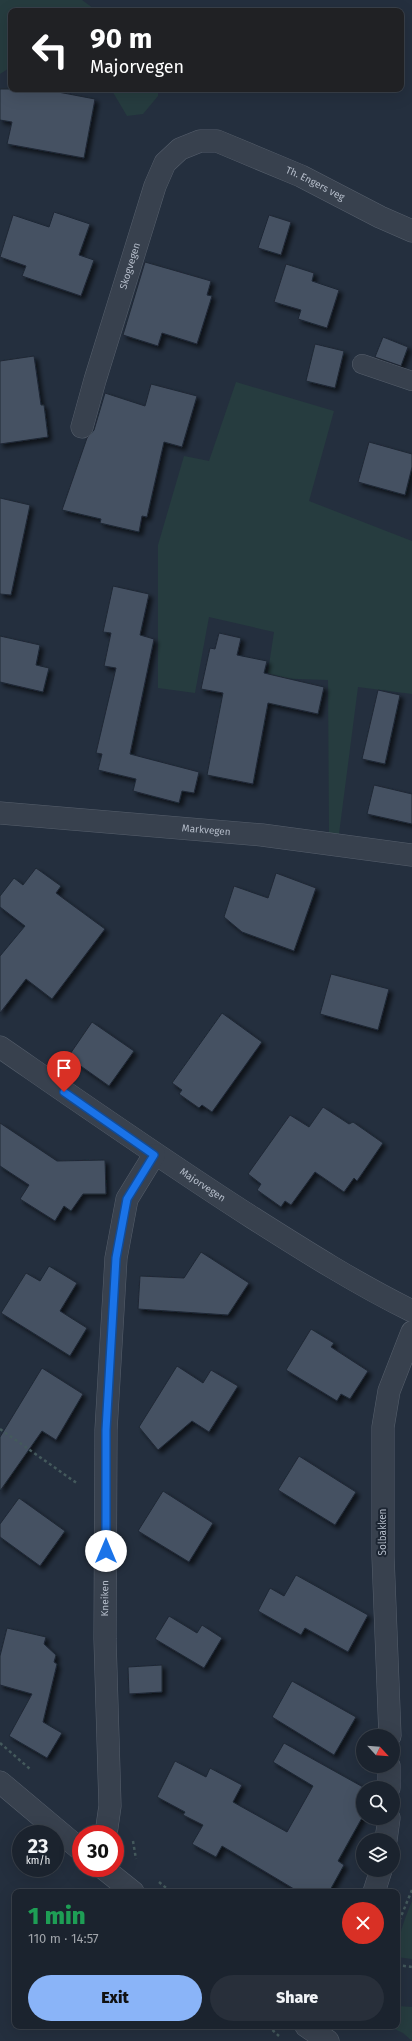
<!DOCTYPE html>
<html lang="en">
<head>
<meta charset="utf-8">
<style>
  body { margin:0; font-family:"Fira Sans",sans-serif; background:#282f3a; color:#f1f3f6; height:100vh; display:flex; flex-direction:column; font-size:15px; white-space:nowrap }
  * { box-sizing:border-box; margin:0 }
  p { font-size:13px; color:#a0a4aa }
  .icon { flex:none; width:22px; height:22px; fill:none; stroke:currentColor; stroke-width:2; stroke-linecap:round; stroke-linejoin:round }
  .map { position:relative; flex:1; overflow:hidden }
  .side { position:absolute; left:12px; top:1889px; width:388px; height:140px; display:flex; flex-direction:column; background:#1b232e; border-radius:8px; box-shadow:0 4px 16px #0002,0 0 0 1px #39404a }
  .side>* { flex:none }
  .hud { position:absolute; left:8px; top:8px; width:396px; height:84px; border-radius:8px; box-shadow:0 4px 16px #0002,0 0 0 1px #39404a; background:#202124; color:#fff; overflow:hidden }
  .needle { width:26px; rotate:116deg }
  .buttons { position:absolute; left:356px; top:1729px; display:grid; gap:8px }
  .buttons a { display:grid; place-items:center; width:44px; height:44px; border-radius:50%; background:#1b232e; box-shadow:0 4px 16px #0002,0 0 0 1px #39404a; font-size:20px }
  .speed { position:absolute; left:12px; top:1825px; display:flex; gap:8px; font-size:20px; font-weight:700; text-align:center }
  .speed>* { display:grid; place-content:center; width:52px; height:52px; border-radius:50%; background:#1b232e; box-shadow:0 4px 16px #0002,0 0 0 1px #39404a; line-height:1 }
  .speed small { font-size:10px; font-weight:400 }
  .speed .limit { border:6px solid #d22; background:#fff; color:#111 }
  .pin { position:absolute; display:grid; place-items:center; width:34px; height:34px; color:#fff; margin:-41px -17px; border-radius:50% 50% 50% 0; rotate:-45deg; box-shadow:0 0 4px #0007 }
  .pin .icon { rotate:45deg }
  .me { position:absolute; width:44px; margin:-22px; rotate:0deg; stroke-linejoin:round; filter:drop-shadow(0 0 3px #0008) }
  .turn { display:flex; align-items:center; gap:14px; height:84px; padding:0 16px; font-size:18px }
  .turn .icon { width:52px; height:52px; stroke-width:2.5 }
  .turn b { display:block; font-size:28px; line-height:34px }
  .round { display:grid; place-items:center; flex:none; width:42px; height:42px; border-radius:21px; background:#282f3a }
  .overview { display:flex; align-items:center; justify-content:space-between; height:68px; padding:0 16px }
  h1 { font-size:24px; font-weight:800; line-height:30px; color:#1e9e55 }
  .cta { display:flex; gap:8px; margin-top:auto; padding:8px 16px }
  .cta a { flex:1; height:46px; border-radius:24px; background:#8ab4f8; color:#111; font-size:16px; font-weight:800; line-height:46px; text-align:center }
  .cta a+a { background:#282f3a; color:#f1f3f6 }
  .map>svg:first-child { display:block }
</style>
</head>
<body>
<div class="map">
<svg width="412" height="2041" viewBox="0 0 412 2041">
  <defs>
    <filter id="shadow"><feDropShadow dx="3.5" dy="3.5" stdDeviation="2" flood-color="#0009"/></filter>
  </defs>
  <rect width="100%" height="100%" fill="#242f3e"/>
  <path fill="#263c3f" d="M0,0H82L97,11H11V67L0,74Z
    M111,89H158V96L143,114L127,116Z
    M236,382L334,411L309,501L412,541V694L358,687L339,834L329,833L328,680L267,678L274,632L209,617L195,693L158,688V545L184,456L209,461Z
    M412,1901V1959L397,1957C397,1938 405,1918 412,1901Z
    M397,2006L412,2007V2041L403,2033L388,2026H397Z"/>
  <path fill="#455162" stroke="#1f2835" filter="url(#shadow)" d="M0,89H42L95,99L84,158L7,144L12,122L0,120Z
    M54,212L90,224L79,255L94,260L81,296L22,276L26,266L0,257L13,215L49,227Z
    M269,215L291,222L281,255L258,248Z
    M145,262L211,281L207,295L212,296L197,344L162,333L158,346L123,335Z
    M286,264L314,273L312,281L339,290L327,328L298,319L301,310L274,302Z
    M383,337L408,347L401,366L375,357Z
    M315,344L344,351L335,388L306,381Z
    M34,356L41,405H44L48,437L0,444V361Z
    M151,384L197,396L182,447L164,442L147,517L142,516L139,532L100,523L101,519L62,510L87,438L94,430L105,393L145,406Z
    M369,442L412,454V467L405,495L358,482Z
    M0,498L30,505L11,595L0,594Z
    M113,586L149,594L140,635L154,639L130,754L199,772L194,793L182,791L179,803L133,791L136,779L98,770L102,754L96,753L116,668L104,666L111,633L103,632Z
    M219,633L241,638L237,655L267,661L264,673L324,687L318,714L268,703L253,784L207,775L223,693L201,689L210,648L215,649Z
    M0,636L40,645L36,665L49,668L43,692L0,682Z
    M378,690L400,695L385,764L362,759Z
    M374,785L412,794V824L367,814Z
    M36,868L61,886L56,893L105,929L52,999L26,979L0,1013V956L25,926L0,907V896L14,878L23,885Z
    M276,873L316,888L294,951L242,932L224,917L234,886L268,898Z
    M331,974L389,989L378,1030L320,1014Z
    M222,1013L262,1042L212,1112L202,1105L199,1108L179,1094L182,1090L172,1083Z
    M92,1022L134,1051L109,1086L68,1057Z
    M323,1107L349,1124L353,1122L383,1143L357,1181L354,1178L344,1192L315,1172L291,1205L285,1201L281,1207L257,1190L261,1184L248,1174L290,1115L309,1127Z
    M0,1123L57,1161L105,1160L106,1194H83L71,1211L64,1206L55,1221L20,1199L29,1185L0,1166Z
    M201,1252L249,1283L228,1315L138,1309L140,1276L184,1278Z
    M49,1266L77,1283L60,1311L87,1328L70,1356L1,1313L26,1273L40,1281Z
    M311,1329L334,1343L331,1347L368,1371L350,1399L341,1394L337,1401L286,1370Z
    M177,1366L203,1383L211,1370L238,1386L209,1432L192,1421L158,1450L139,1427Z
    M42,1368L83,1394L56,1440L42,1431L0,1491V1437Z
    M299,1456L356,1492L335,1525L278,1490Z
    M163,1491L213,1523L189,1562L138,1531Z
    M19,1498L65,1531L40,1566L0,1537V1524Z
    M296,1575L368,1615L348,1652L305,1628L301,1635L258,1611L270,1588L284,1596Z
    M169,1616L197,1633L202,1625L222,1638L204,1668L155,1639Z
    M7,1628L46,1637L44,1644L56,1655L54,1662L57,1664L43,1722L62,1733L47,1758L9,1736L32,1694L0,1685V1656Z
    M162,1665V1692L129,1694L128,1667Z
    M292,1681L356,1717L334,1755L272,1717Z
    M284,1743L363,1787V1816L338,1861L344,1865L329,1892H299L222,1846L216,1857L192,1844L203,1825L183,1815L185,1812L157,1797L175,1761L206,1777L210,1768L242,1785L233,1802L287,1832L313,1786L273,1762Z"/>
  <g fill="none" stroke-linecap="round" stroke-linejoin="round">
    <g stroke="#565f6c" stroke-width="20">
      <path id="service" d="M362,364L412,381"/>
    </g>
    <g stroke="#565f6c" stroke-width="23">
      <g id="minor">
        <path id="s1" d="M82,427L95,380L155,186L165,163L180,149L200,141H217L301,176L380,217L412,231"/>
        <path id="s2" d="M0,813L262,835L412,855"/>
        <path id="s3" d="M0,1047C84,1105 167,1163 253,1218C305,1251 357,1284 412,1311"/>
        <path d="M390,1736L383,1556V1427L389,1391L412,1332"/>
        <path d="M389,1788V1766"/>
        <path id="s4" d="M106,1834L110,1806L105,1639L106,1430L116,1258L127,1199L154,1155"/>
        <path d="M386,1840L389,1818"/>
        <path d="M374,1892L381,1870"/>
      </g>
    </g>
    <g stroke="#565f6c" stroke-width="23">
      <path id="tertiary" d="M0,1782L81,1850
        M103,1868L133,1892
        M306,2026L328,2041"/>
    </g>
    <path stroke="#44595c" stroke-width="2.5" stroke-dasharray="3 3" stroke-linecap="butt" d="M0,1429L78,1484
      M0,1743L30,1769
      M133,1841L136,1859
      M159,1882L171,1892
      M397,1926L412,1890
      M397,1965L412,1967
      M268,2026L279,2036"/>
    <use href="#service" stroke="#38414e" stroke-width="19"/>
    <use href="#minor" stroke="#38414e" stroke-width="22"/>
    <use href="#tertiary" stroke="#38414e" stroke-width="22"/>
  </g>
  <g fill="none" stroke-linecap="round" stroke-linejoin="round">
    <g stroke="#114b97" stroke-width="10">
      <path id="route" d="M64,1092L154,1155L127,1199L116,1258L106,1430V1551"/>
    </g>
    <use href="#route" stroke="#1a73e8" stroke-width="7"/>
  </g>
  <g text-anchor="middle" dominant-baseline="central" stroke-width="4" stroke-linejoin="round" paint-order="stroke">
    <g font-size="10" fill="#b4bcc9" stroke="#1d2633">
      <text stroke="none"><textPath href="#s1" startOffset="443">Th. Engers veg</textPath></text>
      <text stroke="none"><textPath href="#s1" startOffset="168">Skogvegen</textPath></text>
      <text stroke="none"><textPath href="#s2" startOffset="207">Markvegen</textPath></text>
      <text stroke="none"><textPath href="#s3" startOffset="245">Majorvegen</textPath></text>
      <text transform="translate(383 1532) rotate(-90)">Solbakken</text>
      <text stroke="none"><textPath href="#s4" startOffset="236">Kneiken</textPath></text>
    </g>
  </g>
</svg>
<div class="buttons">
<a><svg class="needle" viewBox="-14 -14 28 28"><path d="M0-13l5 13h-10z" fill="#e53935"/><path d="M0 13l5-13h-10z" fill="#a0a4aa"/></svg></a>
<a><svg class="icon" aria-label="search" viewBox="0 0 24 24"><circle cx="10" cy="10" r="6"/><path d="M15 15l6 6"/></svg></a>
<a><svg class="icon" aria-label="layers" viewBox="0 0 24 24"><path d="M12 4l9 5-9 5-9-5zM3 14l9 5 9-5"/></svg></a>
</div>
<div class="speed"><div>23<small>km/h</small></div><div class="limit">30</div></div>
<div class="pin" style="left:64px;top:1092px;background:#d93025"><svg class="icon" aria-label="arrive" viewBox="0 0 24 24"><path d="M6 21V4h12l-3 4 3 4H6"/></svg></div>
<svg class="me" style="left:106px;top:1551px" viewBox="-20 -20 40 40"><circle r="19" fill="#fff"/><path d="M0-13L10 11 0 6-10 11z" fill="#1a73e8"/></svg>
<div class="hud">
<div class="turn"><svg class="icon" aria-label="left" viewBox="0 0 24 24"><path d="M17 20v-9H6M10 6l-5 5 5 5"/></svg><div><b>90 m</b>Majorvegen</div></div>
</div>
<section class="side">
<div class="overview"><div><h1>1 min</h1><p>110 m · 14:57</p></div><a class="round" style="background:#d93025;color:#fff"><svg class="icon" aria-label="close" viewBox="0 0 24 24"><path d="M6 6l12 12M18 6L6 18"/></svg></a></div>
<div class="cta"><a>Exit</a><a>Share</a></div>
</section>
</div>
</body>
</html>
